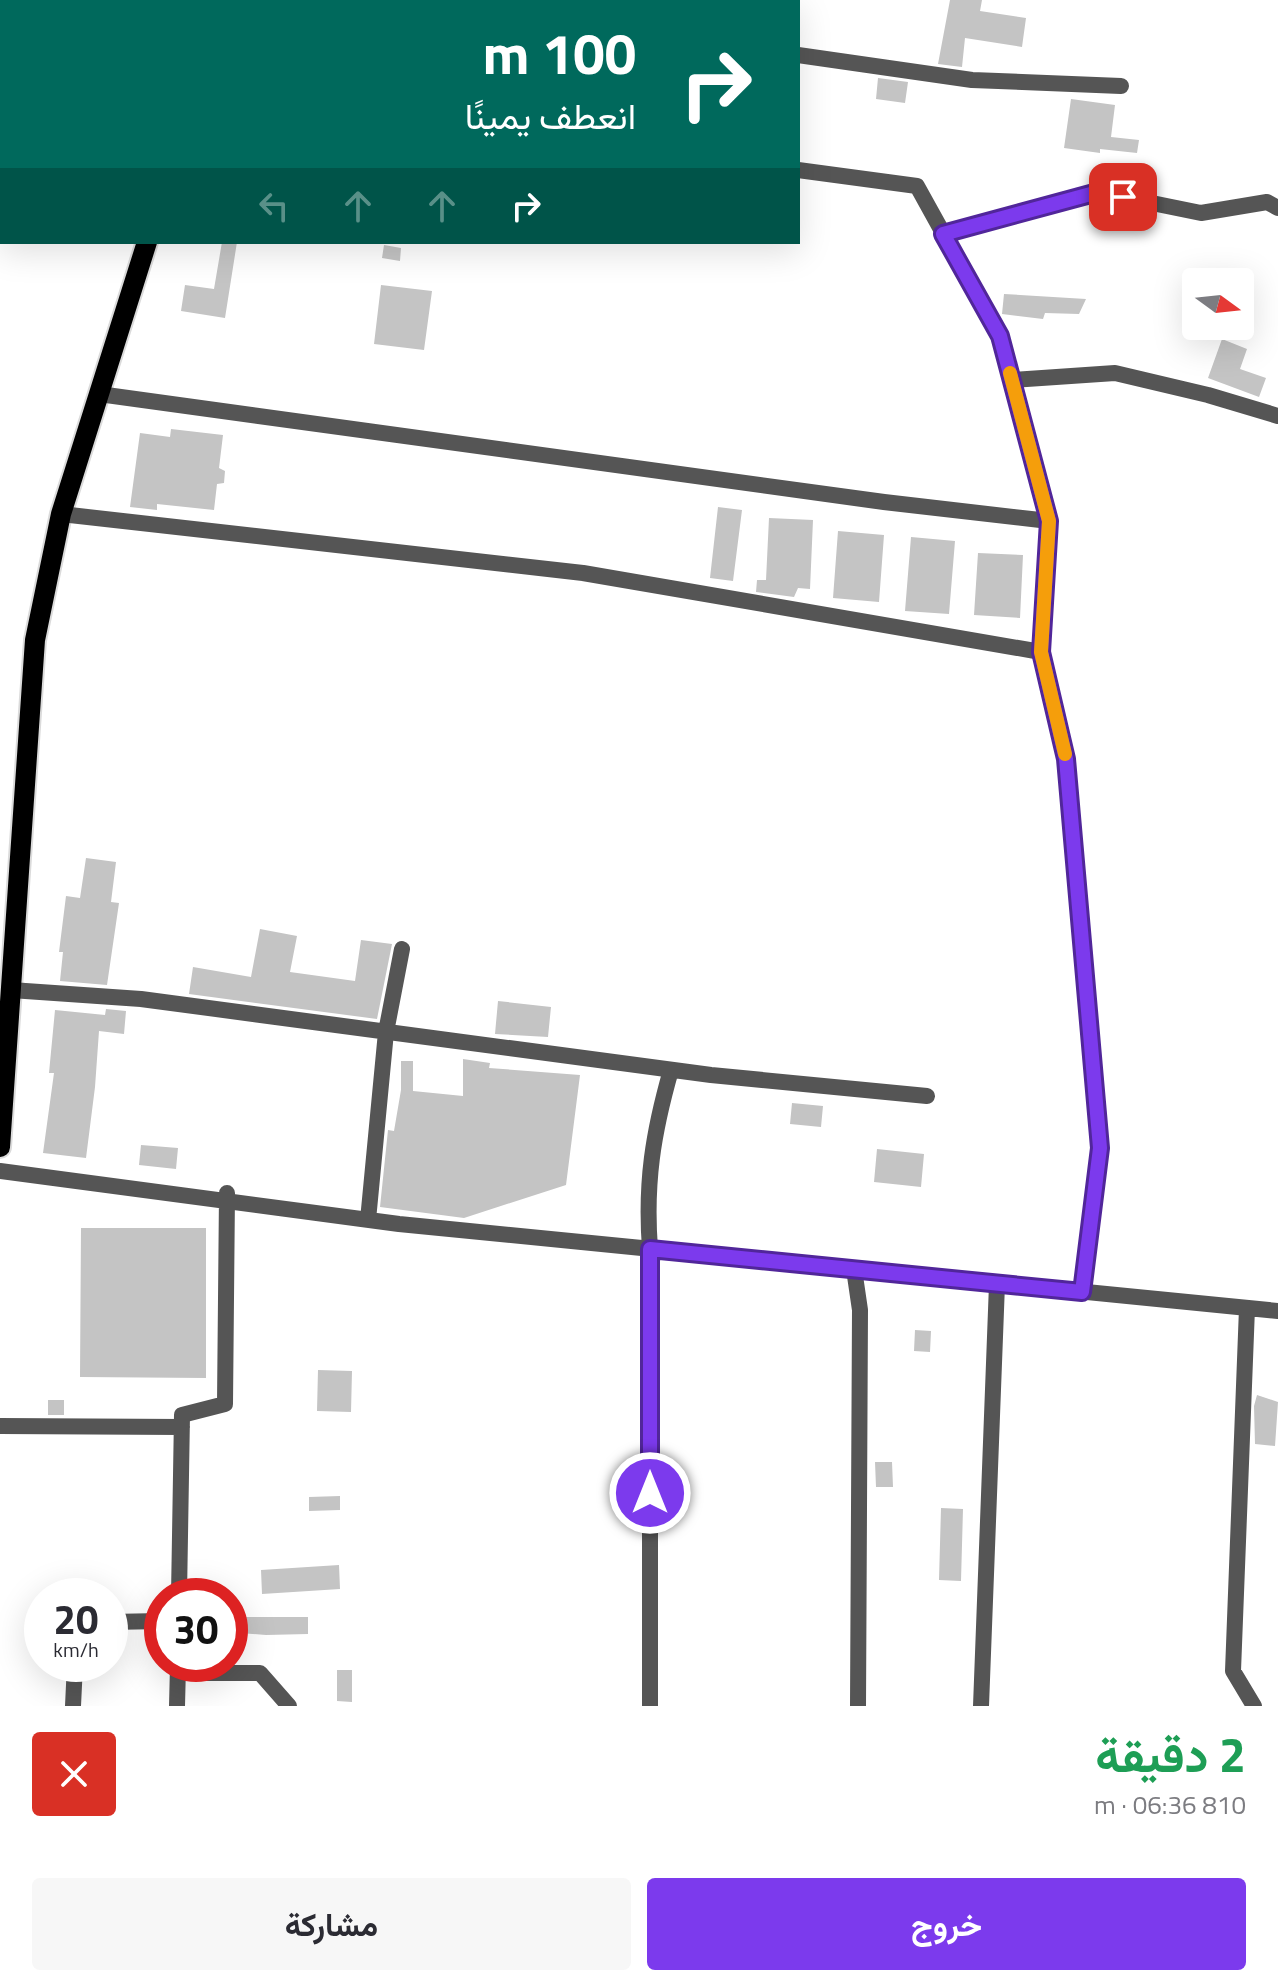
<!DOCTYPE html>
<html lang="ar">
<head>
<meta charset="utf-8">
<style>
  body { margin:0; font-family:"Titillium Web",Vazirmatn,sans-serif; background:#f7f7f7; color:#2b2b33; direction:rtl; height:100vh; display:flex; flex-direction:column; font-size:30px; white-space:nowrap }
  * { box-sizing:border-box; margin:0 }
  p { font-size:26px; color:#7c7c81 }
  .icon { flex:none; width:44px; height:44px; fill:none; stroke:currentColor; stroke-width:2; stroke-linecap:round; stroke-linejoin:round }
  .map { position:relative; height:1706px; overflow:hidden; direction:ltr }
  .drawer { display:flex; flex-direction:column; background:#fff; flex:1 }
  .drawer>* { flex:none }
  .top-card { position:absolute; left:0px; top:0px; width:800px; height:244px; box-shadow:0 8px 32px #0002; direction:rtl; background:#00695c; color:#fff; overflow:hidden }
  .needle { width:52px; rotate:105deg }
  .controls { position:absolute; left:1182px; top:268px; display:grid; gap:16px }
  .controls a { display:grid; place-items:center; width:72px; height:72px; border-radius:8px; background:#fff; box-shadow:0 8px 32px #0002; font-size:40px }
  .speed { position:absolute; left:24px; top:1578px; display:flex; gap:16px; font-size:40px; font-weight:700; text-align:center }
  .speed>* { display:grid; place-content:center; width:104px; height:104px; border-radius:50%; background:#fff; box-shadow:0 8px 32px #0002; line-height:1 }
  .speed small { font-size:20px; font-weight:400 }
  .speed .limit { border:12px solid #d22; background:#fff; color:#111 }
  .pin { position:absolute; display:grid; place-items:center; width:68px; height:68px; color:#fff; margin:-34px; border-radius:16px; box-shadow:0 4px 12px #0006 }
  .me { position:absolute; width:88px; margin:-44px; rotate:0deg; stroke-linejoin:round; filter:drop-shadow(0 0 6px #0008) }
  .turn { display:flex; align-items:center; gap:28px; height:168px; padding:0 32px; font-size:36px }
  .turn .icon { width:104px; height:104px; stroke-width:2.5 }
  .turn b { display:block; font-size:56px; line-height:68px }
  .lanes { display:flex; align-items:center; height:76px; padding:0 32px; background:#0003; justify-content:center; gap:40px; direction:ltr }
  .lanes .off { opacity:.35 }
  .round { display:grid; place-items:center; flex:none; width:84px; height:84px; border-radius:8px; background:#f7f7f7 }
  .summary { display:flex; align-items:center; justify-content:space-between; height:136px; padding:0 32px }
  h1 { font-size:48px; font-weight:700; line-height:60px; color:#1e9e55 }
  .button { display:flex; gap:16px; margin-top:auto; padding:16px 32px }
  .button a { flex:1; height:92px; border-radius:8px; background:#7c3aed; color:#fff; font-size:32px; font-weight:700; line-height:92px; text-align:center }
  .button a+a { background:#f7f7f7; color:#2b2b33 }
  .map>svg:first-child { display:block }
</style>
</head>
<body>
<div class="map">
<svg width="1278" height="1706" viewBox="0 0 1278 1706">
  <rect width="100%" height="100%" fill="#fff"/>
  <path fill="#c4c4c4" d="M950,0H982L980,11L1026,18L1022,47L965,38L962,67L938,64Z
    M878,78L908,82L905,103L876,99Z
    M1071,99L1115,105L1111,137L1139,140L1137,153L1100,149V153L1064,148Z
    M222,242H237L225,318L181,311L185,285L214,289Z
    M384,245L401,248L400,261L382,258Z
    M381,285L432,291L424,350L374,344Z
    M1004,294L1086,299L1079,314L1045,313L1043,319L1002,314Z
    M1222,339L1247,349L1240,369L1266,378L1259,397L1208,378Z
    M171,429L223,435L219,468L225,471L224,483L217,484L214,510L157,504V510L130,507L140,433L170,437Z
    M718,507L742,510L733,581L710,578Z
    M769,518L813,520L810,589L798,588L794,597L756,592L757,580H766Z
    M838,531L884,535L879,602L833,598Z
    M911,537L955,541L949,614L905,611Z
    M978,553L1023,555L1020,618L974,615Z
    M86,858L116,862L111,902L119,903L107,985L60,981L63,952H59L66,896L80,898Z
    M260,929L297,936L290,972L355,981L361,940L392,944L377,1019L189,994L193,967L251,977Z
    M498,1001L551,1007L548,1037L495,1034Z
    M106,1009L126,1011L124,1034L99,1031L95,1087L86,1158L43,1153L54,1073H49L55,1010L105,1015Z
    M463,1059L490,1063L489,1068L580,1075L566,1185L464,1218L380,1207L388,1130L394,1131L401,1090V1061H413V1091L463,1096Z
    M792,1103L823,1106L821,1127L790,1124Z
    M141,1145L178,1148L176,1169L139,1165Z
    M877,1149L924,1154L921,1187L874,1182Z
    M81,1228H206V1378L80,1377Z
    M915,1330L931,1331L930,1352L914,1351Z
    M318,1370L352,1371L351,1412L317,1411Z
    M1257,1395L1278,1402L1275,1446L1255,1444L1254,1406Z
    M48,1400H64V1415H48Z
    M875,1462H892L893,1487H876Z
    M340,1496V1510L309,1511V1497Z
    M941,1508L963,1509L961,1581L939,1580Z
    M339,1565L340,1589L262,1594L261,1570Z
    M240,1617H308V1634L266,1635L240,1633Z
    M337,1670H352V1702L337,1701Z"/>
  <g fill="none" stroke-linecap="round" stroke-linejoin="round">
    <g stroke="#dbdbdb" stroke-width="24">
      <path id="major" d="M223,2V0
        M0,1147L35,640L61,514L147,242"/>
    </g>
    <path stroke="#555" stroke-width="16" d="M416,0L430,2
      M0,44L2,43
      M798,55L972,80L1121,86
      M798,170L917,186L1000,336L1049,521L1041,652L1066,759L1100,1148L1082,1292
      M943,234L1098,192L1201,213L1267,202L1278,208
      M1011,380L1115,373L1208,395L1278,416
      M99,394L884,502L1049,521
      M61,514L583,573L1041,652
      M11,990L141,999L711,1075L927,1096
      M0,1171L399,1224L1278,1311
      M368,1220L386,1032L402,949
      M854,1269L860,1310L858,1706
      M1247,1308L1233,1671L1254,1706
      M0,1426L182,1427
      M179,1596L182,1415L225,1404L227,1193
      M110,1622L162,1621
      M178,1673H260L289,1706
      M73,1706L75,1664
      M177,1706L178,1666
      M650,1706V1249C645,1183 653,1133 671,1070
      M981,1706L997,1284"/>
    <use href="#major" stroke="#000" stroke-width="20"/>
  </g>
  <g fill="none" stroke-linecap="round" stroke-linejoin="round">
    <g stroke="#51269a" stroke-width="20">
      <path id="route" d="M650,1493V1249L1082,1292L1100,1148L1066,759L1041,652L1049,521L1000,336L943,234L1098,192L1123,197"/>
    </g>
    <use href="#route" stroke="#7c3aed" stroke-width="14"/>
    <path stroke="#f59e0b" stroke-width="14" d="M1010,373L1049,521L1041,652L1065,754"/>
  </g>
</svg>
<div class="controls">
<a><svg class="needle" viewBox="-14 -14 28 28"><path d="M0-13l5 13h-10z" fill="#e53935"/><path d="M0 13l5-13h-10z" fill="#7c7c81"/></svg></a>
</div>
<div class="speed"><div>20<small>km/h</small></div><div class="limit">30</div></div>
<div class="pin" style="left:1123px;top:197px;background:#d93025"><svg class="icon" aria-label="arrive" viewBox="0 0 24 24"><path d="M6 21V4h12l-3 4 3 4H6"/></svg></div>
<svg class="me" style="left:650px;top:1493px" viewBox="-20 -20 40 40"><circle r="17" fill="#7c3aed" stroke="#fff" stroke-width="3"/><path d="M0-11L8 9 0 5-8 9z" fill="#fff"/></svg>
<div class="top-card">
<div class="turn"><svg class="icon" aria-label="right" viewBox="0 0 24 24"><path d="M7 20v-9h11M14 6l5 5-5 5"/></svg><div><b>100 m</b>انعطف يمينًا</div></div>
<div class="lanes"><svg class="icon off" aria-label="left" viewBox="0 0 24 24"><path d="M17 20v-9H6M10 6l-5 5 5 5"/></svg><svg class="icon off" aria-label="ahead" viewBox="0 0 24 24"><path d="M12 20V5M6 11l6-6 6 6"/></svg><svg class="icon off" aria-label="ahead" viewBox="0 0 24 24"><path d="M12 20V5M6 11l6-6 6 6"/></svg><svg class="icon" aria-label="right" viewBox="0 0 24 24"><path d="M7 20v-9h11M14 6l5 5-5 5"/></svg></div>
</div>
</div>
<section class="drawer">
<div class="summary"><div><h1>2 دقيقة</h1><p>810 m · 06:36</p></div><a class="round" style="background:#d93025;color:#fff"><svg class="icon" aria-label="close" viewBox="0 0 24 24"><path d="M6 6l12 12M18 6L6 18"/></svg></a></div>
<div class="button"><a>خروج</a><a>مشاركة</a></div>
</section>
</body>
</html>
